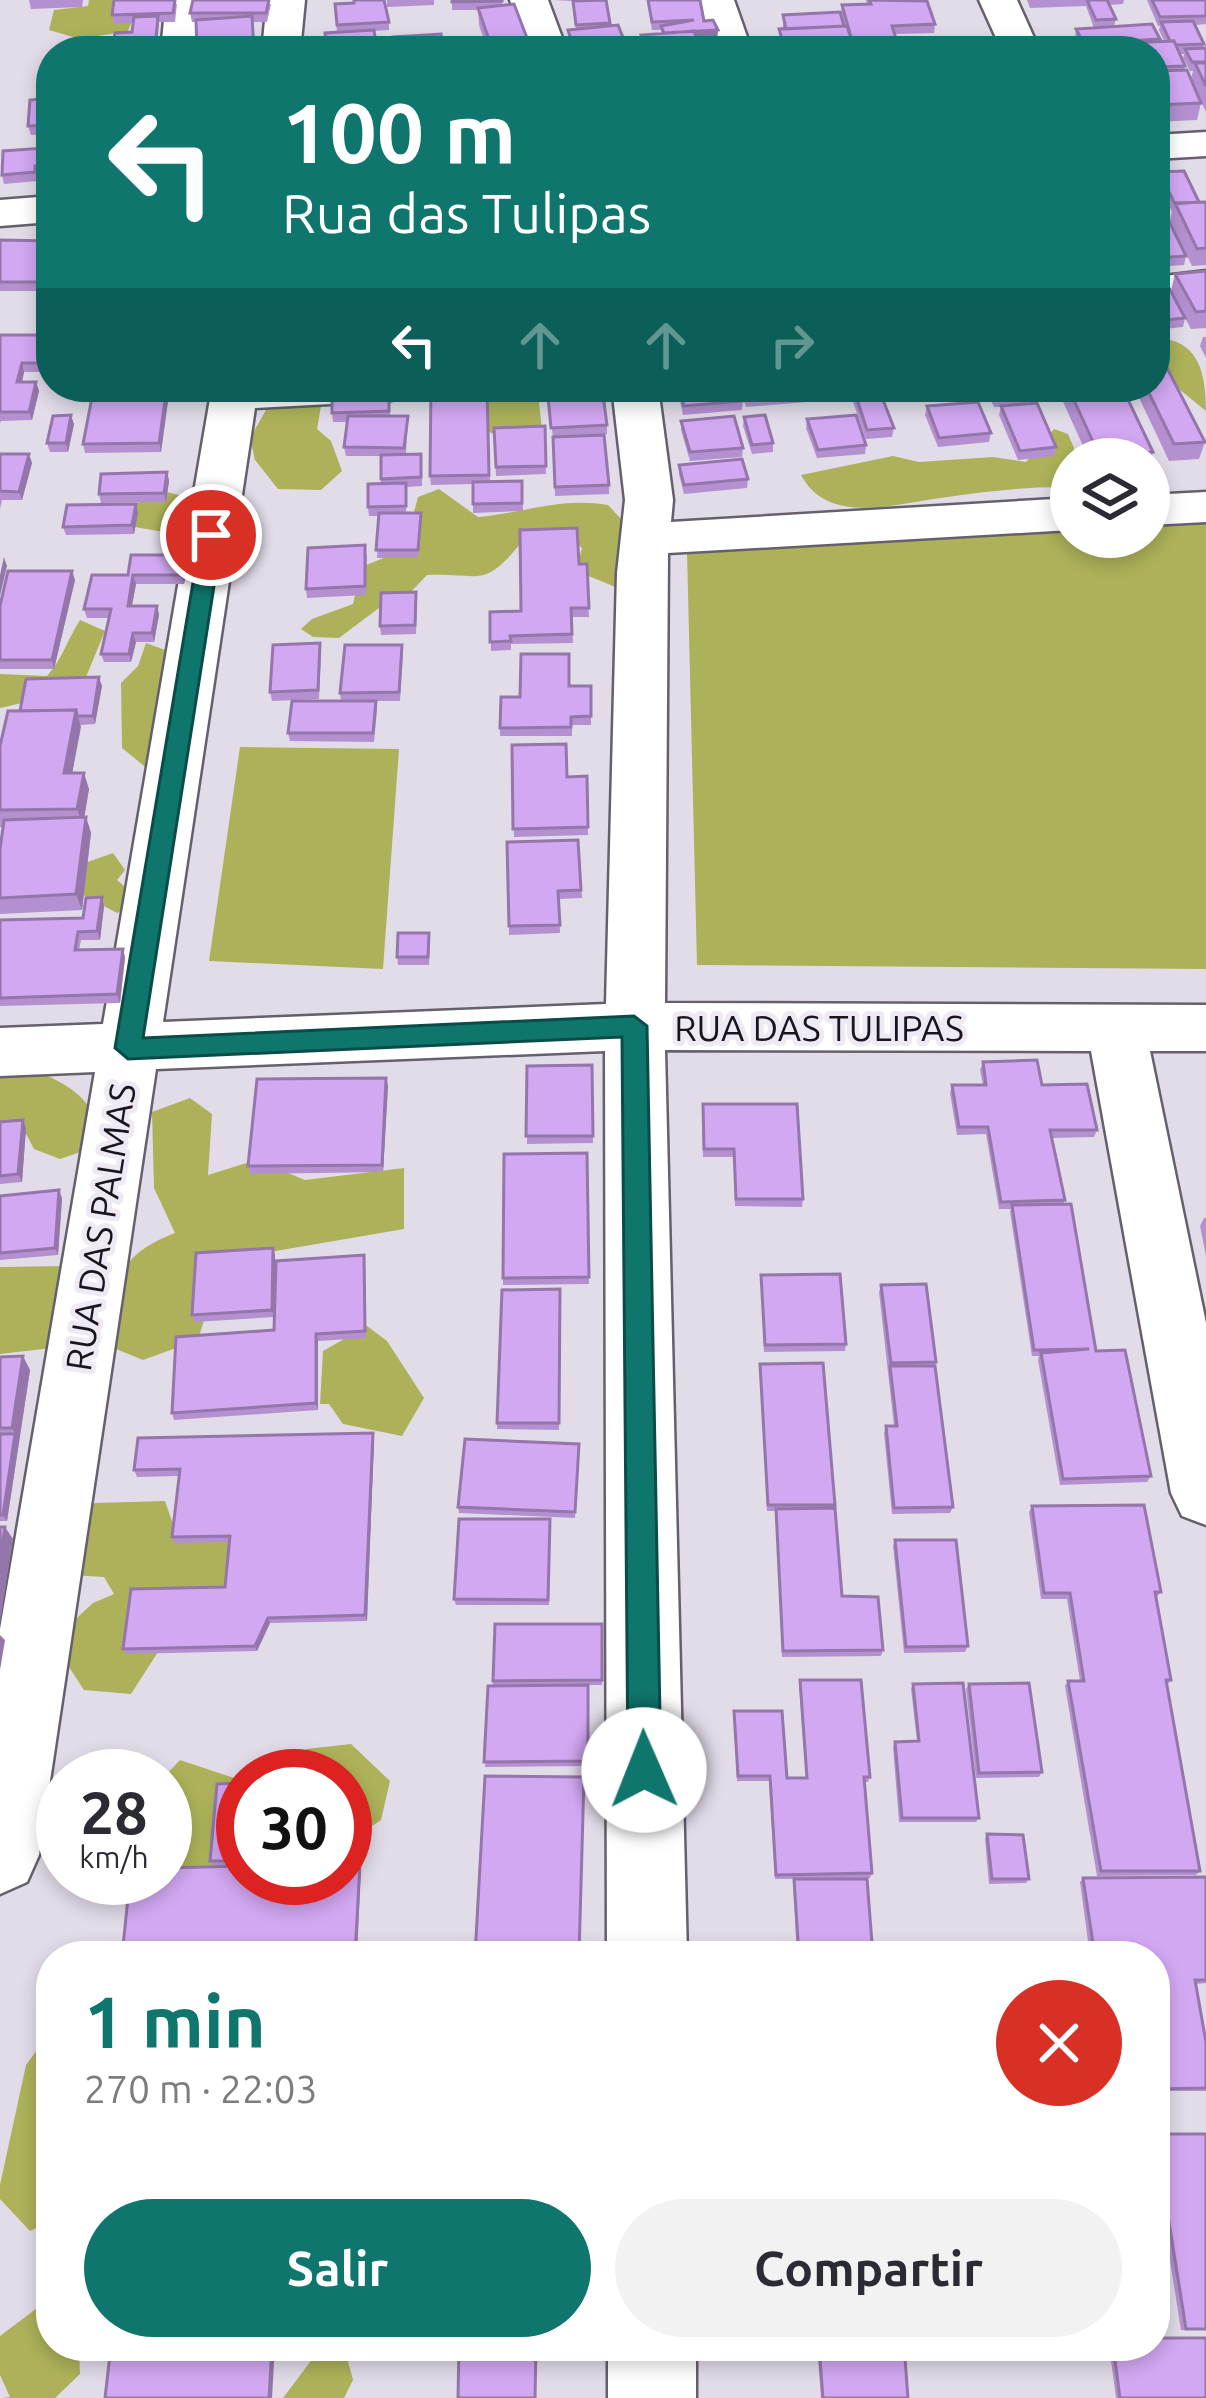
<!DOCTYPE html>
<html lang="es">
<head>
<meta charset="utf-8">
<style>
  body { margin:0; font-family:Ubuntu,sans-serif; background:#f2f2f3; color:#2b2b33; height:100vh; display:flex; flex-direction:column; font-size:45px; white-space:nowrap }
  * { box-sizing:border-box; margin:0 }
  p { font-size:39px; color:#7c7c81 }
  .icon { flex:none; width:66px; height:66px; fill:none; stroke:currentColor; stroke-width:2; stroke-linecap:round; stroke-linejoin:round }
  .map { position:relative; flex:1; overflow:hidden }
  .details { position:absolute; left:36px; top:1941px; width:1134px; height:420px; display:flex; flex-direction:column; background:#fff; border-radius:48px; box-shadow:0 6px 18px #0003 }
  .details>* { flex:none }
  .hud { position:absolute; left:36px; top:36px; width:1134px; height:366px; border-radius:48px; box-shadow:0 6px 18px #0003; background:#0f766e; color:#fff; overflow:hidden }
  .buttons { position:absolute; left:1050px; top:438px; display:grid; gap:24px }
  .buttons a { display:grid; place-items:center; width:120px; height:120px; border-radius:50%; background:#fff; box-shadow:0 6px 18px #0003; font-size:60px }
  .speed { position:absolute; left:36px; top:1749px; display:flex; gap:24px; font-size:60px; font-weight:700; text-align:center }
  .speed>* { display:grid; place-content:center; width:156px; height:156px; border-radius:50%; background:#fff; box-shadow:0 6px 18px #0003; line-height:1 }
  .speed small { font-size:30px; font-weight:400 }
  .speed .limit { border:18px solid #d22; background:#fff; color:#111 }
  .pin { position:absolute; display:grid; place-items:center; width:102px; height:102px; color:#fff; margin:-51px; border:6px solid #fff; border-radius:50%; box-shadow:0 3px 12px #0007 }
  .me { position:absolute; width:132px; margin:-66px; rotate:359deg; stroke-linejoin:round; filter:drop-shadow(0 0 9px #0008) }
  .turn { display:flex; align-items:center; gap:42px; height:252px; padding:0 48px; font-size:54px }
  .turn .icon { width:156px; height:156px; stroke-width:2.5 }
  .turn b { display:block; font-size:84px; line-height:102px }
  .lanes { display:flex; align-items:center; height:114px; padding:0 48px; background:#0003; justify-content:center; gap:60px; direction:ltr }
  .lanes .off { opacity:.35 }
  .round { display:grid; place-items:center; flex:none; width:126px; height:126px; border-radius:63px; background:#f2f2f3 }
  .overview { display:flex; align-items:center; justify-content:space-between; height:204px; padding:0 48px }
  h1 { font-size:72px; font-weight:700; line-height:90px; color:#0f766e }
  .primary-button { display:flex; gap:24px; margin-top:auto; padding:24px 48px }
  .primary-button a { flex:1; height:138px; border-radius:72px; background:#0f766e; color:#fff; font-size:48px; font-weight:700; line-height:138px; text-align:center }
  .primary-button a+a { background:#f2f2f3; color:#2b2b33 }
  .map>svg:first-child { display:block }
</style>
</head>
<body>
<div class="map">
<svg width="1206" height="2398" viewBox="0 0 1206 2398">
  <rect width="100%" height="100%" fill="#e2dce9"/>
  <path fill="#adb25a" d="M89,0H123L136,12L128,31L80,39L49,30L54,10L88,6Z
    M1155,338C1199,339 1206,373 1206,411L1174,385L1165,359L1155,350Z
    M467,387H544L539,403L542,429L496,435L489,432Z
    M322,400L317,429L331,441L342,471L321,490L278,489L255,460L250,438L270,403Z
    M1054,429L1068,434L1074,448L1067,485L1060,487C1023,487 985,492 948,497C901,502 829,528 801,475L893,456L919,462L993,457L1026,462Z
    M439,489L478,517C524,513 561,497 608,505L621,519L623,590L576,571L582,548L571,538L521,543C483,589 482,573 427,575L407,596L383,605L339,638L313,637L301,629L312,619L353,604L361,567L404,550L418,497Z
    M160,490L189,498L190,519L164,532L135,527L128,509Z
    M1206,523V969L697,965L687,552L1071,531V537H1149V526Z
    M80,620L105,631L86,677L38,684L35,700L0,708V674L47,676C63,658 67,640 80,620Z
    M146,643L187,658L154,774L122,748L121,683L138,666Z
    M240,747L399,749L383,969L209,961Z
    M113,853L125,870L117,880L131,892L132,906L117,913L74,890L79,865Z
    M0,1061C45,1072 104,1091 98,1146L60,1159L34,1149L23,1128L0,1132Z
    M190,1098L212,1114L208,1175L256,1160L305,1180L404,1168V1229L264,1253L212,1294L198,1340L143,1360L99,1342C116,1286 114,1256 175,1233L154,1188L152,1112Z
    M67,1266L52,1348L0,1354V1267Z
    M367,1326L387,1341L424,1398L402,1436L343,1424L329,1404H320L323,1351Z
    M165,1501L176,1533L233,1542L229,1578L212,1614L167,1638L131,1694L84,1690L63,1658L67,1627L93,1603L114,1594L104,1577L70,1575L57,1532L95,1503Z
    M351,1744L390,1781L381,1820L345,1844V1776L270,1773L306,1749Z
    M180,1760L237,1779L222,1906L131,1905L93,1878H165V1776Z
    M51,2031V2221L30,2231L0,2199V2185L26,2065Z
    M45,2302L51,2304V2346H79L80,2374L55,2398H3L10,2397L0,2375V2336Z
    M322,2346L345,2350L353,2380L344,2398H283Z"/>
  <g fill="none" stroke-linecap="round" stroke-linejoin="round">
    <g stroke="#65606b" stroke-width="5">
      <path id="minor" d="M166,0H204L199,51H161Z
        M267,0H305L300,51H262Z
        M510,0H548L567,51H529Z
        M696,0H734L752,51H714Z
        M979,0H1017L1040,51H1002Z
        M1206,132V156L1155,159V135Z
        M51,196V222L0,226V200Z
        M1206,271V297L1155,303V277Z
        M212,387H410L403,397L387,401L255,408L163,1022L606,1004L617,573L625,500L612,387H658L673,500L671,522L1071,498V530L668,553L665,1003L1206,1005V1051H1150L1206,1323V1525L1182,1516L1171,1493L1091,1051L665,1050L687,1956H607L605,1051L156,1069L39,1855L27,1882L0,1894V1629L95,1072L0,1076V1028L103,1024Z
        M1206,492V522L1149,525V495Z
        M608,2346H696V2398H608Z"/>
    </g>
    <use href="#minor" fill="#fff" fill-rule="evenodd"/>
  </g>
  <path fill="#b590d1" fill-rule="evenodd" d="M29,0H83L82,7L31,9Z
    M387,0H434V5L387,7Z
    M452,0H502V5L532,51H488L479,25L478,10H452Z
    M553,0H608L607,1L610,26L624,40V45L631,51H572L568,39V30L576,29L573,1Z
    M647,0L704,21L718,30L717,39L698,41L701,51H640L641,35L661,34V30H652Z
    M866,0H903L935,24L934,33L895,34L900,51H779V29H783V15L841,14L842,5L867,4Z
    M1027,0H1124L1123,4L1109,5L1116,19L1114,26L1160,39V41H1164L1159,30L1160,26H1158L1147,0H1206V24L1195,25L1204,44L1203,48H1206V112L1197,93L1201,103L1197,120L1155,122V51H1082L1075,38L1076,29L1094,28L1086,6L1030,8ZM1180,54H1184L1183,58L1190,71H1193L1191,79L1184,71L1185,66Z
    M354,3L389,22V30L337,33L335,4Z
    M177,4L175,22H159L157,46L116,48L114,39L132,32L133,23L114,24L112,15Z
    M271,4L267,22H253L197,51L196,22H192L190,13Z
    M441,34L443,51H394Z
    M51,98V134L31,135L28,126Z
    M44,148L46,157L45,174L37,175V181L4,184L2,175Z
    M1159,172L1199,202H1206V265L1192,266L1170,220L1172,212L1157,181Z
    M1155,222L1186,256L1184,265L1155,267Z
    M0,240L50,241L51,291H0Z
    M1206,271V328L1191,329L1185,318L1183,327L1155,330V287L1171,291L1175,274Z
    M0,335H51L48,372H24L22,382H36L39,391L32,420L1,421L0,423Z
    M1203,337H1206V358L1200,346Z
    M66,387H168L169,394L161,452L85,453L83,444L93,389L67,390Z
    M389,387L390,416H408L406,454L422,462V486L407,487L406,513H421L418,558H377L379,516H369L368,507L381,483V456H346L344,447L348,422H333L332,413Z
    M487,387L490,481H522L523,511L473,513V484L431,485L430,476Z
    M546,387L607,425V434L563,436L609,485V494L555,496L553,437Z
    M677,387H739L743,401L742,410L683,415Z
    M740,387H806L807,402L746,407Z
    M853,387L894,428L892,437L866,439L851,396Z
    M882,387H928L884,391Z
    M985,387H1025L1029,395L1027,404L1056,447L1054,456L1018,460L999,415L1001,407H994Z
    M1051,387H1122L1153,452L1149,466V459H1089L1059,393L1060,388Z
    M1134,387H1155L1205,442L1199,459L1169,461Z
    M927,406L991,433L989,442L938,447L925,415Z
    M744,417L773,443V452L752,454L743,426Z
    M807,419L866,445L865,454L817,458L806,428Z
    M681,421L743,448L742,457L690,461L681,430Z
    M74,424L68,452H50L47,443Z
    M545,426L546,474L496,476L494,428Z
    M0,454H29L32,463L22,500H2L0,509Z
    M679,465L748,479L747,488L684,494L679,474Z
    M167,472L169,481L166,502L101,503L99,494Z
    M136,504L138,513L134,534L66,535L63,527Z
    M367,554L366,595L307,598L306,589Z
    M188,563L184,584H136L132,606H157L159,615L154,642H136L131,662H104L101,654L109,618H87L84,609L128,575Z
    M579,564H587L589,617H572L573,643L511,644V650L491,651L490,612L521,611Z
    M72,571L75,580L54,669H0V606Z
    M417,601L416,634L381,635L380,626Z
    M321,652L319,699L272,701L270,692Z
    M403,653L400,701H376L377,710L374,742L290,741L288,733L341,701L340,693Z
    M102,686L95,724L80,725L72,773L89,789L84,817H86L91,833L82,910L0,914V849L3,827H0V746L20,711Z
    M569,686H591V725H572V736H500V728L520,697Z
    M512,745L567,777L587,776L588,835L514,837Z
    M578,840L582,898L559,899L560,933L509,935V926Z
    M102,897L104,906L100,940H81L79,950L125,957L120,1003L0,1006V920L83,918Z
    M430,941L429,965H398L397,957Z
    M983,1062L1042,1085L1097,1130L1094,1137L1052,1138L1065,1200L1063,1204L1096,1351L1151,1476L1147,1482L1060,1485L1038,1360L1039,1356H1032L1010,1212L1011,1209H999L986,1134L957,1135L950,1093L952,1085H983L980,1070Z
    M592,1065L593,1143L527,1144V1066Z
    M386,1078L388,1086L383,1172L251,1174L248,1166Z
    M702,1111L803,1199L802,1207L735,1206L734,1157H703Z
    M0,1122L26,1128L22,1182L0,1184Z
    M587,1153L589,1284L503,1285V1278Z
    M0,1196L62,1198L58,1255L0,1260Z
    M1204,1218H1206V1256L1200,1226Z
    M273,1248L275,1255L274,1317L195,1322L192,1315Z
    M365,1262L366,1338L318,1341V1410L174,1420L172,1413L274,1330Z
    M761,1275L846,1344L845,1351L764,1352Z
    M881,1285L936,1362L935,1367L953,1507L950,1513L892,1514L884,1433L886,1426H894L879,1292Z
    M560,1289L559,1430L497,1429V1423Z
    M0,1357L30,1370L7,1521H0Z
    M760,1364L835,1505L842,1596L883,1650L881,1656L782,1657L776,1511H767Z
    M374,1439L367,1621L270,1623L257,1651L127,1654L123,1649L225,1587L230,1542L175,1543L172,1537L179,1476L137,1477L134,1470Z
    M579,1444L575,1518L459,1513L458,1507Z
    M1032,1506L1161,1592L1156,1598L1171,1680L1167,1685L1200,1871L1196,1875L1097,1876L1065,1686L1068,1681H1080L1067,1599H1041L1029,1512Z
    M550,1519L549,1605H456L454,1599Z
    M895,1540L968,1646L965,1652L904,1653L893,1546Z
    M602,1624V1685H588V1766L485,1767L493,1681Z
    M800,1680L870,1777L868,1782H865L872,1873L870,1878L775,1879L769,1781H737L734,1711L787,1778H806L799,1685Z
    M913,1684L979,1818L976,1822H899L893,1747L895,1742L917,1741L911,1689Z
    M969,1684L1042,1772L1039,1777L976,1778L966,1689Z
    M243,1783V1865H213L210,1861Z
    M987,1834L1029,1879L1026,1883L989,1884L985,1839Z
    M1206,1877V1983L1196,1984L1206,2042V2091H1155V1956H1090L1080,1882L1083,1878Z
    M794,1879L873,1956H797L793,1883Z
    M1155,2134L1206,2330H1181L1155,2166Z
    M817,2346H904L908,2398H821Z
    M1109,2346H1155L1206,2398H1116Z"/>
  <path fill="#9476aa" d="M718,30L717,39L665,45L666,36Z
    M51,340V359L48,372L46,363Z
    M22,363L24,372L20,391L17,382Z
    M36,382L39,391L32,420L29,412Z
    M168,387L169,394L161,452L159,443Z
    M71,415L74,424L68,452L66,443Z
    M29,454L32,463L22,500L19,492Z
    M167,472L169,481L166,502L164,493Z
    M136,504L138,513L134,534L132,525Z
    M186,555L188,563L184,584L182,575Z
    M4,557L7,566L0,596V575Z
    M72,571L75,580L54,669L52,660Z
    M133,575L136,584L130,615L128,606Z
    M157,606L159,615L154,642L152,633Z
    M133,633L136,642L131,662L129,654Z
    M99,677L102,686L95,724L93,716Z
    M76,710L81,727L69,790L64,773Z
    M84,773L89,789L83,825L77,809Z
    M86,817L91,833L82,910L76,894Z
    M102,897L104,906L100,940L97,931Z
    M123,949L125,957L120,1003L117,994Z
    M386,1078L388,1086L383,1172L382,1165Z
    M23,1120L26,1128L22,1182L18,1174Z
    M59,1190L62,1198L58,1255L55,1248Z
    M273,1248L275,1255L274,1317L272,1310Z
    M316,1334L318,1341V1410L316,1403Z
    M23,1356L30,1370L7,1521L3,1515L15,1434L12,1428Z
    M373,1433L374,1439L367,1621L365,1615Z
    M5,1527L13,1539L0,1623V1560Z
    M268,1618L270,1623L257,1651L255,1646Z
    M0,1635L5,1640L0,1670Z
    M360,1863L361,1867L357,1956H355Z
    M272,2346H275L272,2398H269Z"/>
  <path fill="#d3a8f3" stroke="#9476aa" stroke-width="3" d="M114,0H175L173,13L112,15Z
    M193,0H269L266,13H190Z
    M354,0H384L389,22L337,25L335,4L354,3Z
    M452,0H502V1L452,2Z
    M606,0L610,23L576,25L573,1Z
    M648,0H700L704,21L713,20L718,30L664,33L661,26L694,20L652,22Z
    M869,0L927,1L935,24L892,26L900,51H855L842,5L871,4Z
    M1087,0H1107L1116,19L1096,20Z
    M1152,0H1206V16L1160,17Z
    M514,4L532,51H493L478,8Z
    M840,12L844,26L786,29L783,15Z
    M158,16L156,38L114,39L115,33L132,32L134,17Z
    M252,16L254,50L268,49V51H197L196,20Z
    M1193,21L1204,44L1176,45L1174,41H1170L1161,22Z
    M1152,24L1160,39L1084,44L1076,29Z
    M618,25L624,40L573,45L568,30Z
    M847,26L853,45L785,48L779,29Z
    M374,30L377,51H327L325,33Z
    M694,31L701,51H646L641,35Z
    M441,34L443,48L394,50L393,37Z
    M1174,41L1185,66L1155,67V51H1128L1124,43Z
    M628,45L631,51H576Z
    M168,48V51H111Z
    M1206,48V62H1192L1185,49Z
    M1195,63H1206V86Z
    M1187,70L1201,103L1155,105V71Z
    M51,98V125L28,126L30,100Z
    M44,148L43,165L35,166V172L2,175L3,151Z
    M1184,171L1199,202L1175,204L1159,172Z
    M1206,202V248L1197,249L1175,203Z
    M1169,221L1186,256L1155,258V222Z
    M0,240L50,241L47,250H51V282H0Z
    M1206,271V311L1196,312L1175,274Z
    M1168,286L1185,318L1155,321V287Z
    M0,335H51L46,363H22L17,382H36L29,412H0Z
    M1155,344L1167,368L1155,369Z
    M1167,368L1205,442L1174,444L1146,387H1155V369Z
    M94,387H167L159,443L83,444Z
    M389,387V411L332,413V389Z
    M431,387H487L489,475L430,476Z
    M547,387H602L607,425L551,428Z
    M679,387H739L743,401L684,406Z
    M743,387H806L808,393L746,398Z
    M853,387H878L894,428L867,430Z
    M991,387H1025L1029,395L995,398Z
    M1068,387H1122L1153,452L1100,457Z
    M978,402L991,433L939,438L927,406Z
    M1037,403L1056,447L1020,451L1001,406Z
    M71,415L66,443H47L53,416Z
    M765,415L773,443L752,445L744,417Z
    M856,415L866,445L818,450L807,419Z
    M348,416H408L404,448L344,447Z
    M734,416L743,448L690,452L681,421Z
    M545,426L546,466L496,467L494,428Z
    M604,435L609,485L555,487L553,437Z
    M0,454H29L19,492L0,491Z
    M421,454V477L381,479V455Z
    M742,459L748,479L684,485L679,465Z
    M167,472L164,493L99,494L101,474Z
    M522,481V503L473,504V482Z
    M406,483V506L368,507V484Z
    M136,504L132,525L63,527L67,505Z
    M379,513H421L418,550H376Z
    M577,528L579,564H587L589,608H571L572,634L510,636L511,641L490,642V612L521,611L520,530Z
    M365,545V586L306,589L308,548Z
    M131,555H186L182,575H133L128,606H157L152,633H133L129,654H101L111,609H84L92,575H128Z
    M8,571H72L52,660H0V606Z
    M416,592L415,625L380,626L381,593Z
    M320,643L318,690L270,692L273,645Z
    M345,645H402L399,692L340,693Z
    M521,654H569V686H591V716L571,717V727L500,728L501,697H520Z
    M99,677L93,716H77L76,710L20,711L26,679Z
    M292,701H376L373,733H288Z
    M76,710L64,773H84L77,809L0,810V746L8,711Z
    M566,744L567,777L587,776L588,827L513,829L512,745Z
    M86,817L76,894L0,898V849L4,820Z
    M578,840L581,890L558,891L560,925L509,926L507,842Z
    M102,897L97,931L78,932L75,950L123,949L117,994L0,998V920L83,918L86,898Z
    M398,933H429L428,957H397Z
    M1037,1060L1042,1085L1087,1084L1097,1130H1050L1065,1200L1001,1202L988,1127H959L952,1085H986L983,1062Z
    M592,1065L593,1136H526L527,1066Z
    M386,1078L382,1165L248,1166L257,1079Z
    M703,1104H797L803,1199H736L734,1149H704Z
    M23,1120L18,1174L0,1176V1122Z
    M587,1153L589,1277L503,1278L504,1154Z
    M59,1190L55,1248L0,1253V1196Z
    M1071,1204L1096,1351L1125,1350L1151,1476L1063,1479L1041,1353L1089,1349L1034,1350L1012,1205Z
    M273,1248L272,1310L192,1315L196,1253Z
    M364,1255L365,1331L316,1334V1403L172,1413L176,1337L274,1330L276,1261Z
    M840,1274L846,1344L765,1345L761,1275Z
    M926,1284L936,1362L891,1363L881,1285Z
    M560,1289L559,1423H497L502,1290Z
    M23,1356L12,1428H0V1357Z
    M823,1363L835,1505H768L760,1364Z
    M890,1366H935L953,1507L894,1508L886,1426H897Z
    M373,1433L365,1615L268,1618L255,1646L123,1649L131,1589L225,1587L230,1536L172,1537L180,1469L134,1470L138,1438Z
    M0,1434H15L3,1515H0Z
    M465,1439L579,1444L575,1512L458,1507Z
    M1144,1505L1161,1592H1155L1171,1680H1166L1200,1871H1101L1068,1681H1084L1070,1593H1044L1032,1506Z
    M835,1508L842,1596L878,1597L883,1650L783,1651L776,1509Z
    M459,1519H550L548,1600L454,1599Z
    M0,1527H5L0,1560Z
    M895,1540H956L968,1646L906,1647Z
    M495,1624H602V1680L493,1681Z
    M800,1680H861L870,1777H864L872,1873L776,1875L770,1776H738L734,1711H782L787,1778H807Z
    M963,1683L979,1818H902L895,1742L919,1741L913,1684Z
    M1029,1683L1042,1772L979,1773L969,1684Z
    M588,1685V1761L484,1762L488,1686Z
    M485,1776L584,1777L579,1956H475Z
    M243,1783V1861H210L217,1784Z
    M987,1834L1023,1835L1029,1879H992Z
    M345,1863H360L355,1956H122L130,1878H165V1868L243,1866V1878H345Z
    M1206,1877V1980H1195L1206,2042V2088L1155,2089V1956H1095L1083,1878Z
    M794,1879H867L873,1956H799Z
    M1155,2134H1206V2329H1186Z
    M1155,2338H1206V2398H1120L1113,2346H1155Z
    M111,2346H272L269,2398H105Z
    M459,2346H536L535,2398H458Z
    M819,2346H904L908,2398H823Z"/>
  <path fill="#0f766e" stroke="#0a4d48" stroke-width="3" d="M211,528L222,535L143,1038L634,1016L647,1026L661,1770L656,1782L644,1786L633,1782L628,1770L622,1037L128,1059L115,1048L201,535Z"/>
  <g text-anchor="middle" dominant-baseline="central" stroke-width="10" stroke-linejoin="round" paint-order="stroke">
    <g font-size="36" fill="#18161a" stroke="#efe9f6">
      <text x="819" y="1027">RUA DAS TULIPAS</text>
      <text transform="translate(100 1227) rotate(-81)">RUA DAS PALMAS</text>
    </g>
  </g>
</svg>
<div class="buttons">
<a><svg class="icon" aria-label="layers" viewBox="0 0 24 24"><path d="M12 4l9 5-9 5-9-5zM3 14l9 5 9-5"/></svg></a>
</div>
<div class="speed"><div>28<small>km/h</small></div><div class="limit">30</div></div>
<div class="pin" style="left:211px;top:535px;background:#d93025"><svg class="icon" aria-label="arrive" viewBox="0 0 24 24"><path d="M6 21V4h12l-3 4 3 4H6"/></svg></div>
<svg class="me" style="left:644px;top:1770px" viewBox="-20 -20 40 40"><circle r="19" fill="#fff"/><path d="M0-13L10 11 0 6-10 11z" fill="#0f766e"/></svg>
<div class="hud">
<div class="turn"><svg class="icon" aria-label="left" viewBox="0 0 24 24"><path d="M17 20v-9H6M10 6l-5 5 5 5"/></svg><div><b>100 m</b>Rua das Tulipas</div></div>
<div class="lanes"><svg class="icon" aria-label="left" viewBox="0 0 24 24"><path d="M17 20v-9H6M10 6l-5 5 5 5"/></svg><svg class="icon off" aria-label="ahead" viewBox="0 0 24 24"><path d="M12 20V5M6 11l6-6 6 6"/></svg><svg class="icon off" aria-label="ahead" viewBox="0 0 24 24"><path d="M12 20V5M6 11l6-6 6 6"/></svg><svg class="icon off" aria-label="right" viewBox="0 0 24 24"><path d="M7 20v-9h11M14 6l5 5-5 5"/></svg></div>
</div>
<section class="details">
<div class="overview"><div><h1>1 min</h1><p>270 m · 22:03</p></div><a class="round" style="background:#d93025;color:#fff"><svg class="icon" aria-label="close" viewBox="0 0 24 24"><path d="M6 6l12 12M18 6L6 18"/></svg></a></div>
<div class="primary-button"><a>Salir</a><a>Compartir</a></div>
</section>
</div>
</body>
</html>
